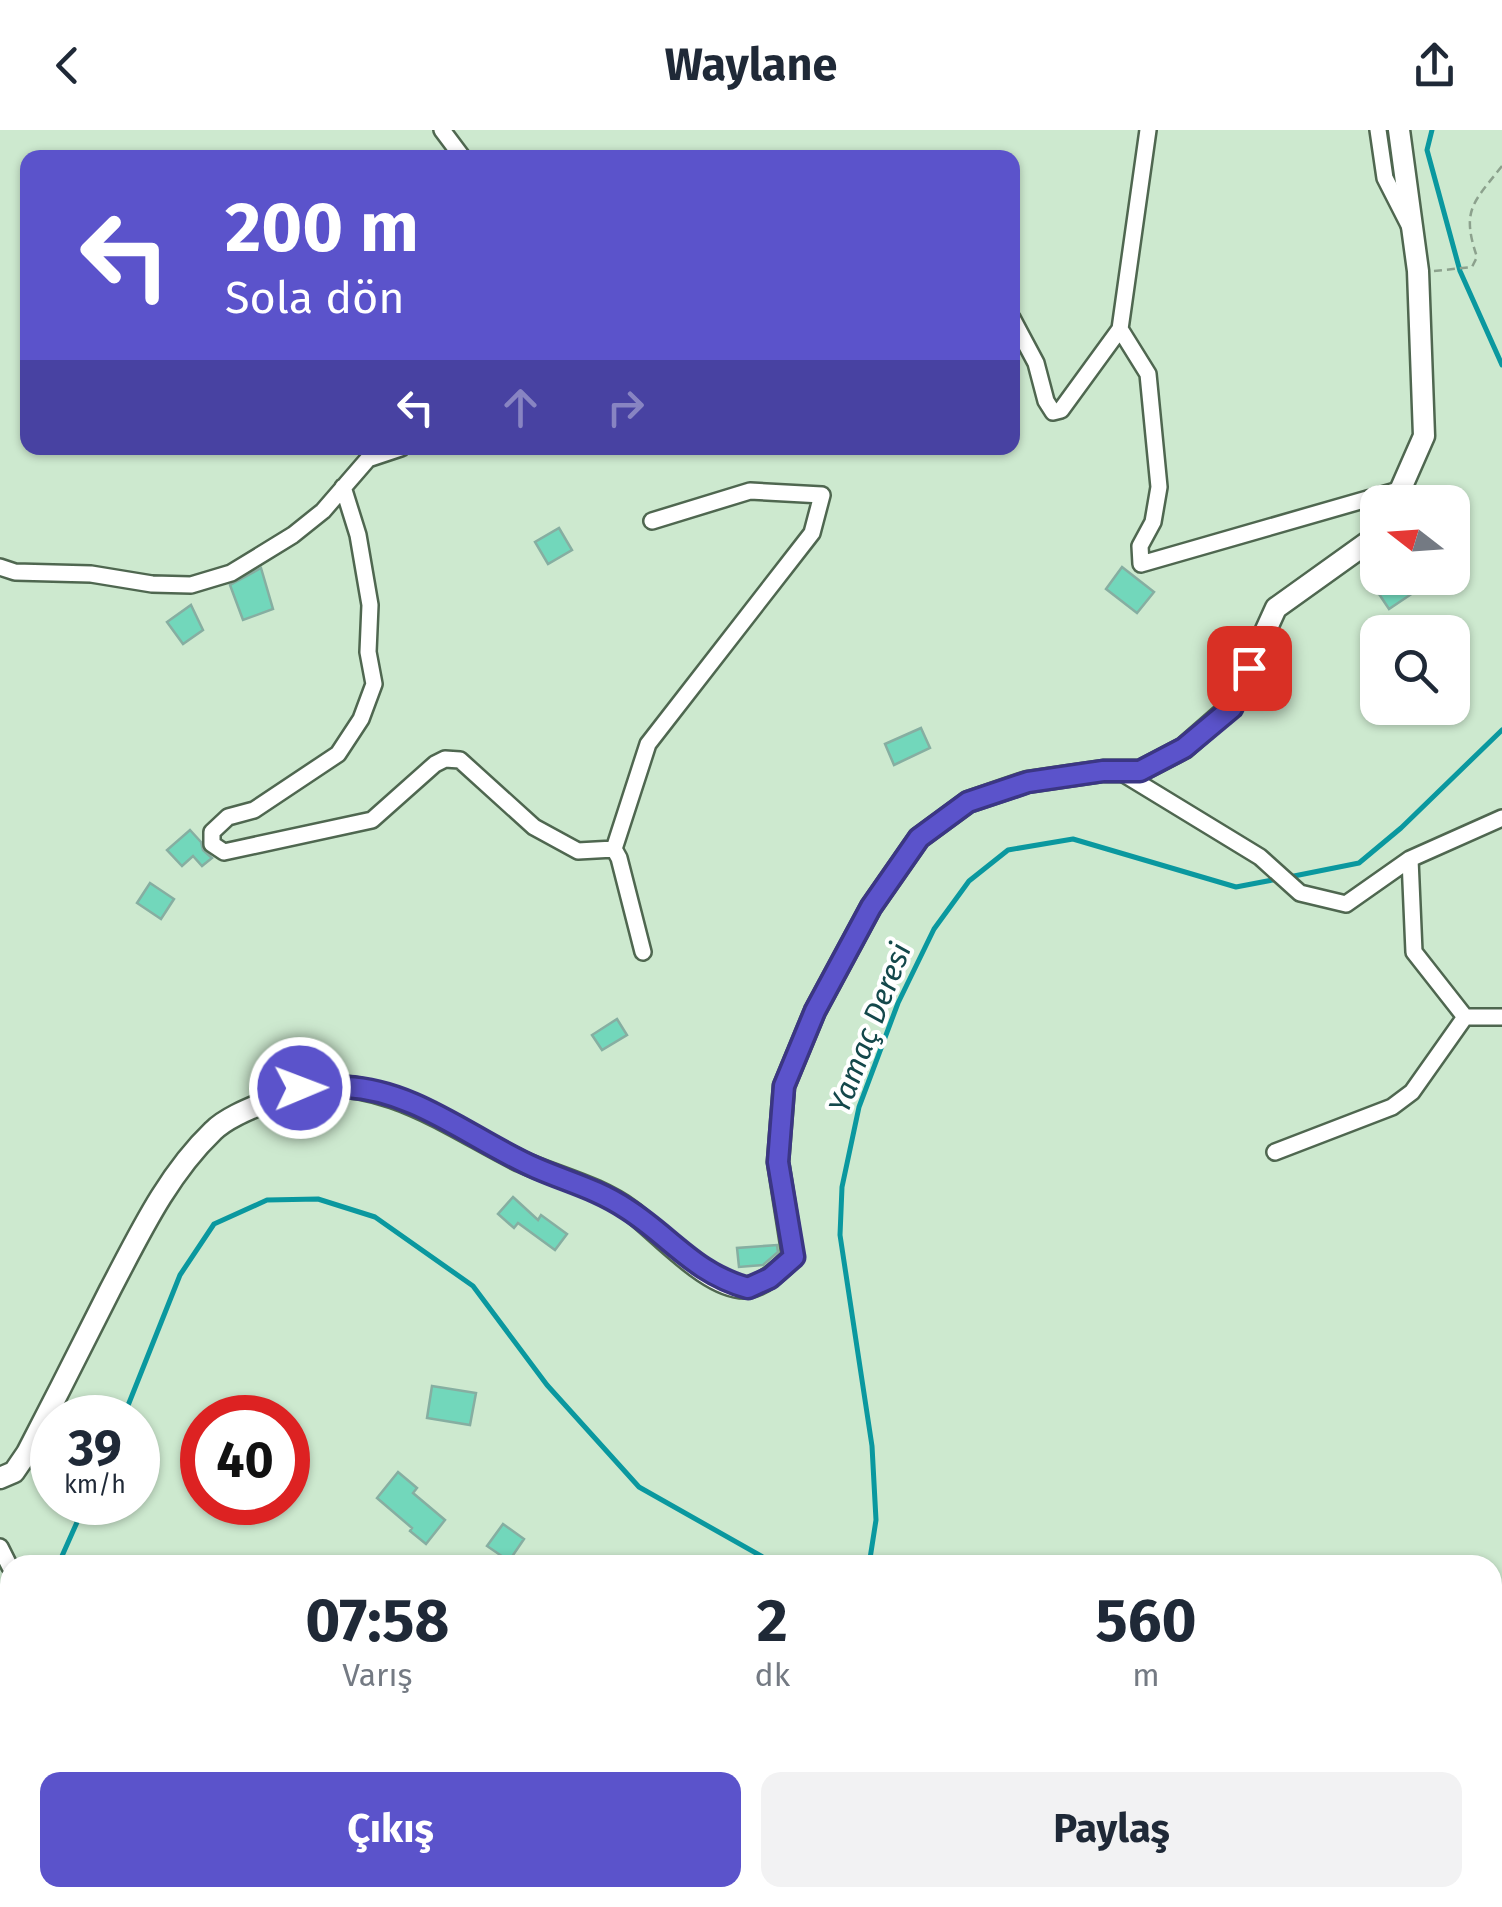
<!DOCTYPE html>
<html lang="tr">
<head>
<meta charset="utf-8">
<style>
  body { margin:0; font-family:"Fira Sans",sans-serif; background:#f2f2f3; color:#1f2937; height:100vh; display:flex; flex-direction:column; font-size:38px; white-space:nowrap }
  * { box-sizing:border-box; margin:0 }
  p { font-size:32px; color:#747a83 }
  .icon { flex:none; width:55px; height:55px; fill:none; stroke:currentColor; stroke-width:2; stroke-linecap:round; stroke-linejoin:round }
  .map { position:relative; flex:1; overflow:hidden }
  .sheet { position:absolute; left:0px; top:1425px; width:1502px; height:352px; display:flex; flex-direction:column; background:#fff; border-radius:30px 30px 0 0; box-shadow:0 2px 8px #0004 }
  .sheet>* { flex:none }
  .hud { position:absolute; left:20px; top:20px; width:1000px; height:305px; border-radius:20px; box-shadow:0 2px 8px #0004; background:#5b53cb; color:#fff; overflow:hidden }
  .needle { width:65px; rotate:287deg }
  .fabs { position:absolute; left:1360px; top:355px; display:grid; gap:20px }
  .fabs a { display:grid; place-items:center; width:110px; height:110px; border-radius:20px; background:#fff; box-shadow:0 2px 8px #0004; font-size:50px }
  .speed { position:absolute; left:30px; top:1265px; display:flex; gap:20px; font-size:50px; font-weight:700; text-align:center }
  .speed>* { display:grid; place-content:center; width:130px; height:130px; border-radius:50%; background:#fff; box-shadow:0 2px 8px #0004; line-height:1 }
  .speed small { font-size:25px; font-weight:400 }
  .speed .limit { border:15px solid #d22; background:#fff; color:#111 }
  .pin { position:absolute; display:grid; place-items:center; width:85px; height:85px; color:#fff; margin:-42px; border-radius:20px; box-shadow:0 5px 15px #0006 }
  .me { position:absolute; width:110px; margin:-55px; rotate:89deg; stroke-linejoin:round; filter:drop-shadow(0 0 8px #0008) }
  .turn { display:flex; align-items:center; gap:35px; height:210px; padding:0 40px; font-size:45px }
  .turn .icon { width:130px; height:130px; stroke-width:2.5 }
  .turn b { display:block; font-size:70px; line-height:85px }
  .lanes { display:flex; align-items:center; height:95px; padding:0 40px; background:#0003; justify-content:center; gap:50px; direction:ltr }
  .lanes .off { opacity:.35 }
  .eta { display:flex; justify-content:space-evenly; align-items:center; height:170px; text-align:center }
  .eta b { font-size:60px; font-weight:700; line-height:70px }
  .primary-button { display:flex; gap:20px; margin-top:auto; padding:20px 40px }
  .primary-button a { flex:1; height:115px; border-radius:20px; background:#5b53cb; color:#fff; font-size:40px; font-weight:700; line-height:115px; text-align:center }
  .primary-button a+a { background:#f2f2f3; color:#1f2937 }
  header { display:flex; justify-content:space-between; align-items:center; height:130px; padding:0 40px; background:#fff; font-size:45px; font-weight:700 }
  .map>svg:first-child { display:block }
</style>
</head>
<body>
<header><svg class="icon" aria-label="back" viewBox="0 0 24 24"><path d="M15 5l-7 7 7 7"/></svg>Waylane<svg class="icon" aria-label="share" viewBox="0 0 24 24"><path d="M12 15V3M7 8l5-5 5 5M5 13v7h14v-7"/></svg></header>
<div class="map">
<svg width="1502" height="1777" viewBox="0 0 1502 1777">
  <rect width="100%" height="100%" fill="#cde9cf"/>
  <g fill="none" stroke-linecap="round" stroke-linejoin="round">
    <path stroke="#0a989f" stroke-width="5" d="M1432,0L1427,20L1460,141L1502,235
      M1289,747L1359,733L1401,698L1502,600
      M123,1288L180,1145L214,1094L267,1070L318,1069L375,1087L473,1156L547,1255L639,1357L777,1435
      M58,1435L86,1372
      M869,1435L876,1390L872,1316L840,1105L842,1057L859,977L898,873L934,799L969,751L1008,720L1073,709L1236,757L1278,749
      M0,1710L10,1682"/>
  </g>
  <path fill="#72d7bb" stroke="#86aea1" stroke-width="2.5" d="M559,398L572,420L548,434L535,412Z
    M1122,437L1154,462L1137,483L1106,459Z
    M261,438L273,479L243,490L230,455Z
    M1384,448H1403L1413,463L1389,479L1373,455Z
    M191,475L203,500L183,514L167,492Z
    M921,598L930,618L894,635L885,614Z
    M190,700L201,712L203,720L212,728L202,736L193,726L182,736L167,720Z
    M150,753L174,769L161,789L137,773Z
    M617,889L627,905L602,920L592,905Z
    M513,1067L538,1090L541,1085L567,1104L555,1120L518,1093L514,1098L498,1084Z
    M777,1115L778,1122L763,1135L739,1137L737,1118Z
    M432,1256L476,1263L470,1295L427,1288Z
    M398,1342L417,1358L413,1363L445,1390L426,1414L410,1401L412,1398L377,1368Z
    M503,1394L524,1409L509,1431L487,1416Z"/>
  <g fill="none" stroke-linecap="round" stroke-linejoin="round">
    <g stroke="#4f6750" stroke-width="20">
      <path id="minor" d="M442,0L463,28
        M1378,0L1385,48L1410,97
        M1012,188L1036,233L1046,271L1053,282L1061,280L1120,199L1148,0
        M1120,199L1148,244L1159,357L1153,392L1140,416L1141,434L1402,359
        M343,357L358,405L370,475L368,522L374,554L361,589L338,624L254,680L228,687L212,702V714L224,722L372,690L435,634L445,629L460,630L534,697L578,721L614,719
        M0,437L15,442L91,444L152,454L191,455L231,443L293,405L323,381L368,329L401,318
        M1119,641L1260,727L1300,763L1346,774L1410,729L1502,688
        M1410,729L1414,822L1465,887
        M643,822L619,728L614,719L648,614L812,403L822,365L750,361L652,391
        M1465,887H1502
        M1275,1022L1392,977L1412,962L1465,887
        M0,1417L10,1437"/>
    </g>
    <g stroke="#4f6750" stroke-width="25">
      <path id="tertiary" d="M1395,372L1424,306L1418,141L1399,0
        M0,1348L14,1342L27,1323C55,1269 83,1214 110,1160C139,1105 167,1045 213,1001C226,988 249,979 266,972C277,968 289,960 301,958C384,944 451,997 520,1031C557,1048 597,1056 631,1081C658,1101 713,1164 750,1157C767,1153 781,1138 793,1127L778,1032L784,956L815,881L871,777L919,708L968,672L1027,652L1103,641H1140L1184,618L1231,577L1276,478L1378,405"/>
    </g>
    <path stroke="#8ca18d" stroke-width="2.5" stroke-dasharray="8 5" stroke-linecap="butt" d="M1434,141L1472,137L1477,127C1461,80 1473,73 1502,36"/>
    <use href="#minor" stroke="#fff" stroke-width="15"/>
    <use href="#tertiary" stroke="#fff" stroke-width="20"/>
  </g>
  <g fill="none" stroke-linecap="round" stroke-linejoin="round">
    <g stroke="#3b3684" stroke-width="25">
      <path id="route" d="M300,958C315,958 331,956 346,957C416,960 474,1011 536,1038C568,1052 597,1059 627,1079C671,1107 694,1143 748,1158L770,1148L794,1127L778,1032L784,956L815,881L871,777L919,708L968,672L1028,652L1103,641H1140L1184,618L1232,578L1249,538"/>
    </g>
    <use href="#route" stroke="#5b53cb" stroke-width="18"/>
  </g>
  <g text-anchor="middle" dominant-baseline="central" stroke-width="8" stroke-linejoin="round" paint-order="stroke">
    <g font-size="30" font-style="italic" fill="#14484b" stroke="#fff">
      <text transform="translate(870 898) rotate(-69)">Yamaç Deresi</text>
    </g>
  </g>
</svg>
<div class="fabs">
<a><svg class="needle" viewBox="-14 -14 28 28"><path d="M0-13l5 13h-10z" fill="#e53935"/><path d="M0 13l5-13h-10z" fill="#747a83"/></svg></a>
<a><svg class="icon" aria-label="search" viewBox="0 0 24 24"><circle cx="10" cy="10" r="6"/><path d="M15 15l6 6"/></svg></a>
</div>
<div class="speed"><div>39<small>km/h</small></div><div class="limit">40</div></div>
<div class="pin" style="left:1249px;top:538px;background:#d93025"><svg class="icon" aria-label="arrive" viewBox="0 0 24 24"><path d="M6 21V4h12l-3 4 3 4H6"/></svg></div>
<svg class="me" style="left:300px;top:958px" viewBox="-20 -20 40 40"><circle r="17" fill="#5b53cb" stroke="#fff" stroke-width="3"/><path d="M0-11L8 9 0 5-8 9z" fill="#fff"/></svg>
<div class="hud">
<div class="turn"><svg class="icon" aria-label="left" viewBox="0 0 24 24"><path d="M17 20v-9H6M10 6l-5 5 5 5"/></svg><div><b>200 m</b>Sola dön</div></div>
<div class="lanes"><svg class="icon" aria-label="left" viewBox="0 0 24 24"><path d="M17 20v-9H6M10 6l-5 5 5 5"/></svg><svg class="icon off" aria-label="ahead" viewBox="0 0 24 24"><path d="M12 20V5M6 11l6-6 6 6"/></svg><svg class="icon off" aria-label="right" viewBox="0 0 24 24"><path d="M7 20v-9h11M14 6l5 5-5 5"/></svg></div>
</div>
<section class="sheet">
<div class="eta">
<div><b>07:58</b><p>Varış</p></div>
<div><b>2</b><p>dk</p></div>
<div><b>560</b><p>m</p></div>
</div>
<div class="primary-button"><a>Çıkış</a><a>Paylaş</a></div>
</section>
</div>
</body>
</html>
